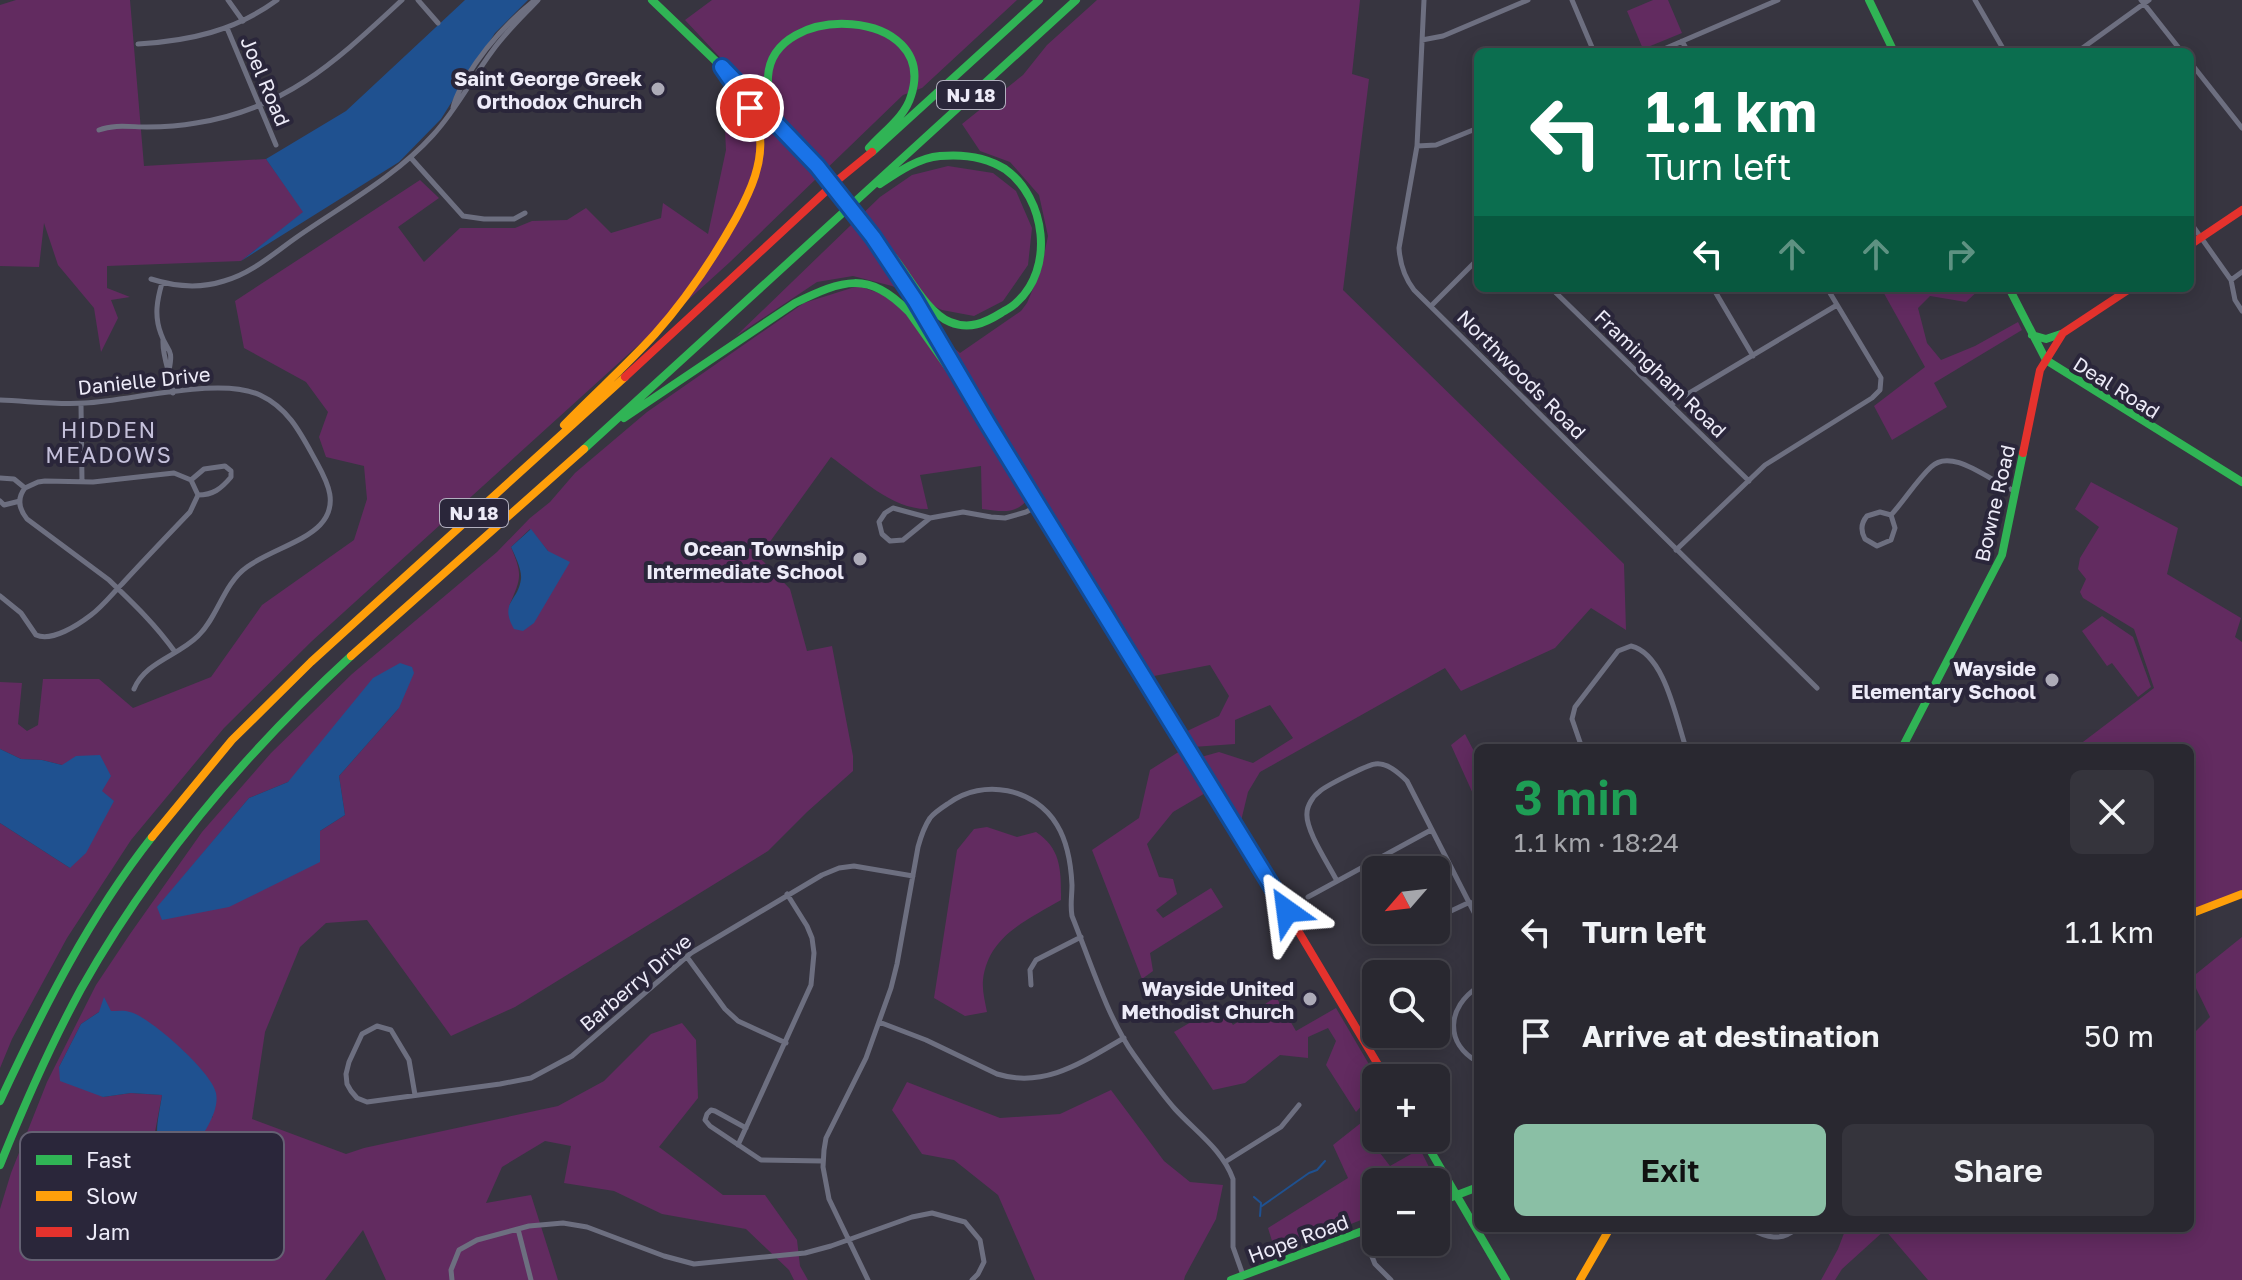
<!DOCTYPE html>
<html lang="en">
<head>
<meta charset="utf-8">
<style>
  body { margin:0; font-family:"Golos Text",sans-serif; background:#35343c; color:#f1f3f6; height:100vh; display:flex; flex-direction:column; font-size:30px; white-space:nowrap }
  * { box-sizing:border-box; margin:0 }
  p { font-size:26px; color:#a5a6ab }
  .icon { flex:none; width:44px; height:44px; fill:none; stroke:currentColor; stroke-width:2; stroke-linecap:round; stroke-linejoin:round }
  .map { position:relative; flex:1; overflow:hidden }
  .side { position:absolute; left:1474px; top:744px; width:720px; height:488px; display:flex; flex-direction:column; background:#292830; border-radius:12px; box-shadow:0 4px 20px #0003,0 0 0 2px #45444c }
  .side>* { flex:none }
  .banner { position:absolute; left:1474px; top:48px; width:720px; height:244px; border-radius:12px; box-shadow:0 4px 20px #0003,0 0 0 2px #45444c; background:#0b6e4f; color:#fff; overflow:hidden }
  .needle { width:52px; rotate:242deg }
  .buttons { position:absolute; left:1362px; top:856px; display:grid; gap:16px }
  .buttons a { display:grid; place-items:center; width:88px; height:88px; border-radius:12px; background:#292830; box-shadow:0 4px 20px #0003,0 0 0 2px #45444c; font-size:40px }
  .pin { position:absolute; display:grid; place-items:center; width:68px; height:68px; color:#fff; margin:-34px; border:4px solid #fff; border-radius:50%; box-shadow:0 2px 8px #0007 }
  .me { position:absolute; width:88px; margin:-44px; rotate:329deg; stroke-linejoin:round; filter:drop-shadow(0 0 6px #0008) }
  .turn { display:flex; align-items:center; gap:28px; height:168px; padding:0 40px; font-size:36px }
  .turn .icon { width:104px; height:104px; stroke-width:2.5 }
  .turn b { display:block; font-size:56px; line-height:68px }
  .lanes { display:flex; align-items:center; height:76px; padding:0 40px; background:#0003; justify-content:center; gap:40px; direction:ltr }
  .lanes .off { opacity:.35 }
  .round { display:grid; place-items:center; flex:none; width:84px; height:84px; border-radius:12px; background:#35343c }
  .headline { display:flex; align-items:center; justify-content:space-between; height:136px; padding:0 40px }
  h1 { font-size:48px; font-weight:600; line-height:60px; color:#1e9e55 }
  .action { display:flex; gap:16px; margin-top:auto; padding:16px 40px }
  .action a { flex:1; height:92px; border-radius:12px; background:#8abfa5; color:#111; font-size:32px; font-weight:600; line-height:92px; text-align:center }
  .action a+a { background:#35343c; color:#f1f3f6 }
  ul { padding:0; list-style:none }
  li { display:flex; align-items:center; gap:24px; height:104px; padding:0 40px }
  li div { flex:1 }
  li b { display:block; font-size:30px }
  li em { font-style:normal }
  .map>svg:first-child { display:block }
</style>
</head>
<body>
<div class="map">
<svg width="2242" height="1280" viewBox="0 0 2242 1280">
  <rect width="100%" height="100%" fill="#373540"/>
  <path fill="#622b60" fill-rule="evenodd" d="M16,0H130L144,166L266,159L304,212L241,261L107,266V288L130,297L111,300L118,318L101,352L94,308L58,265L44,223L39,267L0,266V5Z
    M712,0H1017L922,88L903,95L730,262L312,641L224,728L131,840L67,938L12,1039L0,1068V823L70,868L62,765L42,760L21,759L0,749V682L22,683L18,724L27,731L38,725L43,679H99L133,708L211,677L262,605L354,540L367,499L364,466L326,457L319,437L328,412L306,382L244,348L235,301L420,180L439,198L398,227L424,262L460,228H515L532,221L567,220L586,208L611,233L661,218L663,203L708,234L726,150L724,111L729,67L685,20Z
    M1097,0H1360L1352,74L1369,79L1343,290L1624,564L1626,630L1591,608L1555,648L1461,691L1445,668L1260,772L1248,792L1241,821L1201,757L1219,752L1253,763L1293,738L1270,705L1235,720V744L1193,747L1185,732L1219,716L1229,696L1210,665L1154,676L1048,505L1033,494C1016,515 1006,512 982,509L981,466L920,475L928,509C893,510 859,477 831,457L759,557L790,589L807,651L832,646L853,756V771L807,812L768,851L515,1007L451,1036L367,920L326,923L300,947L265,1032L252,1119L346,1154L364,1148L558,1106L604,1081L651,1034L682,1023L696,1040L698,1098L659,1147L723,1195H765L797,1240L800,1266L808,1280H794L789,1270L746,1229L662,1214L614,1191L564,1183L571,1146L545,1141L502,1167L486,1203L531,1195L558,1280H386L363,1230L325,1280H0V1209L11,1173L47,1082L96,985L130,934L202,832L271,753L352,674L497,552L530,518L550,502L575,473L647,412L804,303L858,286L894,298L960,353L1021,311L1027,303L1041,270L1048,236L1039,195L1010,162L980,151L962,124L1023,75L1047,45ZM530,529L548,551L509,606C521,578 523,576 511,547ZM399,708L339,776L345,815L320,831L158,907L249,798L288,782ZM99,1012L213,1117L155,1132L162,1095L131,1093L103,1097L59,1067L81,1024Z
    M1653,0H1668L1682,33L1643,49L1627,11Z
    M948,166L993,173L1016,191L1032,228L1028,265L1003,301L974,316L942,310L892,286L853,276L817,282L736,336L880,197L912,175Z
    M1881,288H1981L1966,302L1930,296L1918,308L1927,343L1941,360L1975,346L2018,322L2022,330L1934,383L1947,407L1892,440L1874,406L1925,367Z
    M2091,482L2178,528L2167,574L2241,618L2235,637L2242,642V891L2190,910V748H2075L2154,688L2134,629L2083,598L2080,592L2086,579L2078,569L2080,558L2099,527L2075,509Z
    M2102,616L2133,637L2151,687L2138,697L2112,663L2107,666L2082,631Z
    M1465,734L1478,759V805L1451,745Z
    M1180,751L1207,792L1173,812L1147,844L1159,877L1173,879L1177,894L1156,910L1163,918L1211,888L1223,907L1150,953L1153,971L1142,979L1092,850L1139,818L1150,770Z
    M987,827L1017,837L1036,832C1062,849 1061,872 1061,900C1027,920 988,936 983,980C982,990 985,1002 987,1012L965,1016L934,998L957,850L974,829Z
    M2242,937V1280H1928L1885,1230L1842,1269L1835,1280H1821L1838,1249L1846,1228H2061L2068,1232L2072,1228H2190V1037L2210,1017L2191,978Z
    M1276,997L1296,1031L1336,1008L1377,1078L1376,1090L1356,1112L1326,1065L1336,1041L1328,1028L1308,1037V1058L1280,1055L1245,1083L1213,1090L1174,1032L1220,1005L1233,1025Z
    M907,1082L1000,1118L1060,1114L1111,1090L1164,1161L1190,1182L1223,1185L1216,1219L1185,1276L1184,1280H1035L998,1195L954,1160L922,1154L892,1110Z
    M1376,1111V1138H1393L1380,1153L1390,1166L1420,1149L1440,1189L1436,1190V1182H1376V1214L1276,1254L1268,1228L1348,1178L1333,1145Z"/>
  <path fill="#1f5190" d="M465,0H528L495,33L441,119L399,162L241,261L303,212L266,159L346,111Z
    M531,529L548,551L570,562L534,623L523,631L514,629C499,602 518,602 521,579C522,569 515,556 511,547Z
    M400,663L412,667L414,673L399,708L339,776L345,815L320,831V862L229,907L162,920L157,907L249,798L288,782L373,678Z
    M0,749L21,759L42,760L62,765L76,756L100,755L111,776L102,791L114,801L86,853L70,868L0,823Z
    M104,997L111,1011C117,1011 125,1010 130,1012C149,1016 213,1073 216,1093C220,1112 202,1135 193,1151C144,1162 158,1124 162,1095L131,1093L103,1097L60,1081L59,1067L81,1024L99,1012Z"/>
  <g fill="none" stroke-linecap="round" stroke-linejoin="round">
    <path stroke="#1f5190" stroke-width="2" d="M1254,1197L1261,1203L1260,1216
      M1262,1206L1309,1173L1317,1170L1325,1161"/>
    <path stroke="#6d6f80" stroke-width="5" d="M228,0L243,21
      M418,0L438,23
      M1424,0L1417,146L1399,248C1400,264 1404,277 1414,290L1817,688
      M1572,0L1594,52
      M1975,0L2005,52
      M2141,0L2182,52
      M227,28L276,145
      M1422,40L1443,36L1528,0
      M1682,41L1688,52
      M138,44C189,41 235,31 277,0
      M1657,52L1778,0
      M2077,52L2149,0
      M2190,62L2242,128
      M453,108C455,97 461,88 466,78C485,47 506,23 535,0
      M99,130C114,124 131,127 147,127C163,127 180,126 196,123C287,109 337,60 402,0
      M1417,146L1436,145L1478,128
      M411,158L463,216L484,219H514L525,213
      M2190,222L2231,280L2235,300L2242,311
      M151,279C176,287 199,289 224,281C251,274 274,253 297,237C343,205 395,177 433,135C457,109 472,78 493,50C506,32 523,16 538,0
      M2231,280L2242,272
      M162,283C157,300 154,316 161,334C167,352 174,347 169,370
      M1551,288L1749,481
      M1713,288L1753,356
      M1432,305L1478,259
      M163,340C162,358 171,374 173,393
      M0,400C28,401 57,405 85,403C131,401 220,376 260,395C290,409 302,436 317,463C328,483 339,505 320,525C304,542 267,552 247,567C223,584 218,617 198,636C178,656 145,662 134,689
      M81,404L82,482
      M1671,404L1837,305
      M0,478L14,479L25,488
      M191,480L204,469L225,466L231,471V477C221,489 213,495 198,495
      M0,501L4,505L20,501
      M893,508L930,518L903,540L890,541L882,534L879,522L885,513Z
      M1880,512L1891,515L1895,528L1891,540L1877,546L1865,539C1860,530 1861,523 1867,516Z
      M1891,515C1905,500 1916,481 1931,467C1952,446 1992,483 2015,491
      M930,518L963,512L991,517L1005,518L1026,512L1039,505
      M1676,550L1765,465L1872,398L1880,390L1881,378L1827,288
      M0,596L21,613L36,635C52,642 78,625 91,615C103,606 112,594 122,584C144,560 167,536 190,512L198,495L191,480L174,473L93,482L45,481L38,482L25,488C17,498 19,509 27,519L109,580C133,603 156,625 175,652
      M1582,748L1572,719L1575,707L1618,651L1631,646C1665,654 1676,719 1686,748
      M1755,748L1757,745
      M1337,881C1329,865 1305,830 1307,813C1307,806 1313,796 1319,792C1325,786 1367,765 1375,764C1387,762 1399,773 1407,781L1478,920
      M1308,897L1431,830
      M1436,918L1470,902
      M1417,939L1421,930
      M687,957L725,1009L738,1021L786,1043
      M1031,985L1030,970L1036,960L1081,937
      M1478,987C1447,1007 1444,1043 1478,1062
      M879,1022L926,1040L997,1074C1045,1089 1084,1061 1124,1038
      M415,1095L409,1060L391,1030L377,1026L362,1034L349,1062L346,1074L347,1084L351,1091L357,1098L367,1102L500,1084L531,1078L572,1056L691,953L822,875L839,868L854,866L913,876
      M746,1128L715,1111L711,1110L707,1114L705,1120L710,1126L761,1160L823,1161
      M738,1145L811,985L814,953L812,938L807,926L787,894
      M1225,1162L1281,1127L1299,1105
      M1749,1228C1767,1238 1781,1242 1797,1228
      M518,1229L531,1280
      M1362,1232L1375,1264L1391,1280
      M452,1280L451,1270L459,1250L477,1240L529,1226L563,1223L587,1227L664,1256L694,1264L805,1253L831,1246L912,1217L932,1213L965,1222L980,1240L984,1262L978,1274L972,1280
      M868,1280L829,1199L823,1167L824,1150L826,1138L866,1058L891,988L897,964L918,847C921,836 924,827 930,818C935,812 943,807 949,803C983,778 1035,788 1057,825C1068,843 1071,864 1072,885C1072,896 1070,905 1072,916C1089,958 1108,1019 1134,1055C1147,1073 1160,1092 1175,1109C1196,1132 1222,1149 1233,1179V1247L1243,1275"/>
    <path stroke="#30b455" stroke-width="8" d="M652,0L724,69
      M1869,0L1894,52
      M788,134C779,117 767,96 768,77C772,0 940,7 911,96C905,117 883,132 869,148
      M872,152L1039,0
      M873,237C879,242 885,248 891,254C908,274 926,312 950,322C969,330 985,323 1001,313C1006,310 1012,307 1016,303C1055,269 1046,198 1005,169C986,157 962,154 940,156C918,158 898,172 880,184
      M2009,288L2046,360L2242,482
      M2032,335L2046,339L2061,334
      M624,418L795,303C843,280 868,270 909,312L988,424
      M584,449L1076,0
      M1902,748L2002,555L2023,453
      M0,1101C43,1009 89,917 152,837
      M1423,1138L1506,1280
      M0,1165C24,1105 50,1046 81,989C152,863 245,753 351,656
      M1436,1203L1478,1187
      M1231,1280L1376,1226"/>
    <path stroke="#ff9f0a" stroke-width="8" d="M741,87C781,128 822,170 857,215C898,268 931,325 964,382
      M986,420L1217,795
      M564,425C594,394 626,366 655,334C687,298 713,259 736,218C750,192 765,161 759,130C755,106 736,86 722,67
      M351,656L584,449
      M152,837L232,740L311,662L625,377
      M2190,914L2242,894
      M1580,1280L1610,1228"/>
    <path stroke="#e5322d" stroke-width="8" d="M2190,245L2242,210
      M625,377L839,179L872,152
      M2023,453L2040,370L2063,333L2131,288
      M1217,795L1386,1078"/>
  </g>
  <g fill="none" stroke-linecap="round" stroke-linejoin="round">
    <g stroke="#114b97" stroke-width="20">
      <path id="route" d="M750,108L722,67L817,166L873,237L915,300L988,424L1287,911"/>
    </g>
    <use href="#route" stroke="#1a73e8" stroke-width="14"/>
  </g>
  <g fill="#adabb8" stroke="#2a263a" stroke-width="3">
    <circle cx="658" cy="89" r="8"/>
    <circle cx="860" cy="559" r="8"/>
    <circle cx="2052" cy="680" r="8"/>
    <circle cx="1310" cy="999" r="8"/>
  </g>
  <g text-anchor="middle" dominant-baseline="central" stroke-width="8" stroke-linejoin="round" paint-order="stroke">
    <g fill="#2a263a" stroke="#b2b0bf" stroke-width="2">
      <rect x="937" y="81" width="68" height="28" rx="6"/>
      <rect x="440" y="499" width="68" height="28" rx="6"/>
    </g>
    <g font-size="18" font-weight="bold" fill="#edebf8">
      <text x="971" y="95">NJ 18</text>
      <text x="474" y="513">NJ 18</text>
    </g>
    <g font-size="20" font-weight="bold" fill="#edebf8" stroke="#2a263a" text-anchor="end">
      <text x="642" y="78">Saint George Greek<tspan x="642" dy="23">Orthodox Church</tspan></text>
      <text x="844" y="548">Ocean Township<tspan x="844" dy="23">Intermediate School</tspan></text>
      <text x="2036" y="668">Wayside<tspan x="2036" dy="23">Elementary School</tspan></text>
      <text x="1294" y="988">Wayside United<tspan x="1294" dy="23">Methodist Church</tspan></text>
    </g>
    <g font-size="20" fill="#edebf8" stroke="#2a263a">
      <text transform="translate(266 81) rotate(67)">Joel Road</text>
      <text transform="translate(1661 373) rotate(44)">Framingham Road</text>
      <text transform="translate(1522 374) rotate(45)">Northwoods Road</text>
      <text transform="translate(144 380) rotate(-6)">Danielle Drive</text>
      <text transform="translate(2117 387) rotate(32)">Deal Road</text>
      <text transform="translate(1994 503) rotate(-77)">Bowne Road</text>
      <text transform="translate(635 982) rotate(-40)">Barberry Drive</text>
      <text transform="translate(1298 1238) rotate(-20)">Hope Road</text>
    </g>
    <g font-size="22" letter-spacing="2" fill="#c4c0da" stroke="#2a263a">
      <text x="109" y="429">HIDDEN<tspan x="109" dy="25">MEADOWS</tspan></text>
    </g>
  </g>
  <rect x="20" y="1132" width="264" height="128" rx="12" fill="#2a263a" stroke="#646173" stroke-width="2"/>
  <rect x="36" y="1155" width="36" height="10" fill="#30b455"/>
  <rect x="36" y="1191" width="36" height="10" fill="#ff9f0a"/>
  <rect x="36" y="1227" width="36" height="10" fill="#e5322d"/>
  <g font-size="22" fill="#edebf8">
    <text x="86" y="1168">Fast</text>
    <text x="86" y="1204">Slow</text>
    <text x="86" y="1240">Jam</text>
  </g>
</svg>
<div class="buttons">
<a><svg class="needle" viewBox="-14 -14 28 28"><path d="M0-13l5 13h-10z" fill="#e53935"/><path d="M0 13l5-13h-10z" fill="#a5a6ab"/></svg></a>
<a><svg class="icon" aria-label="search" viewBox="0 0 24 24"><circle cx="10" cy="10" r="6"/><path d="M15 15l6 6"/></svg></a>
<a>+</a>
<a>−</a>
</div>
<div class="pin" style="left:750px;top:108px;background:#d93025"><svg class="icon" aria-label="arrive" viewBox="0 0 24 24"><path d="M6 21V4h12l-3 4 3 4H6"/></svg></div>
<svg class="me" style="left:1287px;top:911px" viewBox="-20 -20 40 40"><path d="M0-17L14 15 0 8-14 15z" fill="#1a73e8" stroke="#fff" stroke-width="4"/></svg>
<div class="banner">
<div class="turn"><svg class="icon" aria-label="left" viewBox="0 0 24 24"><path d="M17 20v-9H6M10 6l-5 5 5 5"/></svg><div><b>1.1 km</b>Turn left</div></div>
<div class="lanes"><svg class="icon" aria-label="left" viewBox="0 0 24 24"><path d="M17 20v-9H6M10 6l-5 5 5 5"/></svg><svg class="icon off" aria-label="ahead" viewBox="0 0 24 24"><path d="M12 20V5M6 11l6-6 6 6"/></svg><svg class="icon off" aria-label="ahead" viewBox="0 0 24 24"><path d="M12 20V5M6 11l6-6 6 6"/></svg><svg class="icon off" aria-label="right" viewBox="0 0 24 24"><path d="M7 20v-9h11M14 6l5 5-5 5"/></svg></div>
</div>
<section class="side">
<div class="headline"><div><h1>3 min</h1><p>1.1 km · 18:24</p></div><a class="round"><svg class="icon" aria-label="close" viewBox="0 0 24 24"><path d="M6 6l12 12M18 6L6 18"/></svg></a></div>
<ul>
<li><svg class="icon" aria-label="left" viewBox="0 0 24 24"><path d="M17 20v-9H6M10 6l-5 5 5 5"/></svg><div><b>Turn left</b></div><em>1.1 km</em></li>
<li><svg class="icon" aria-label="arrive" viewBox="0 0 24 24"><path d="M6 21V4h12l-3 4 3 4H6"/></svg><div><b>Arrive at destination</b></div><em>50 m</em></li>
</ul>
<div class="action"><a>Exit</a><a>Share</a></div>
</section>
</div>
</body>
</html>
